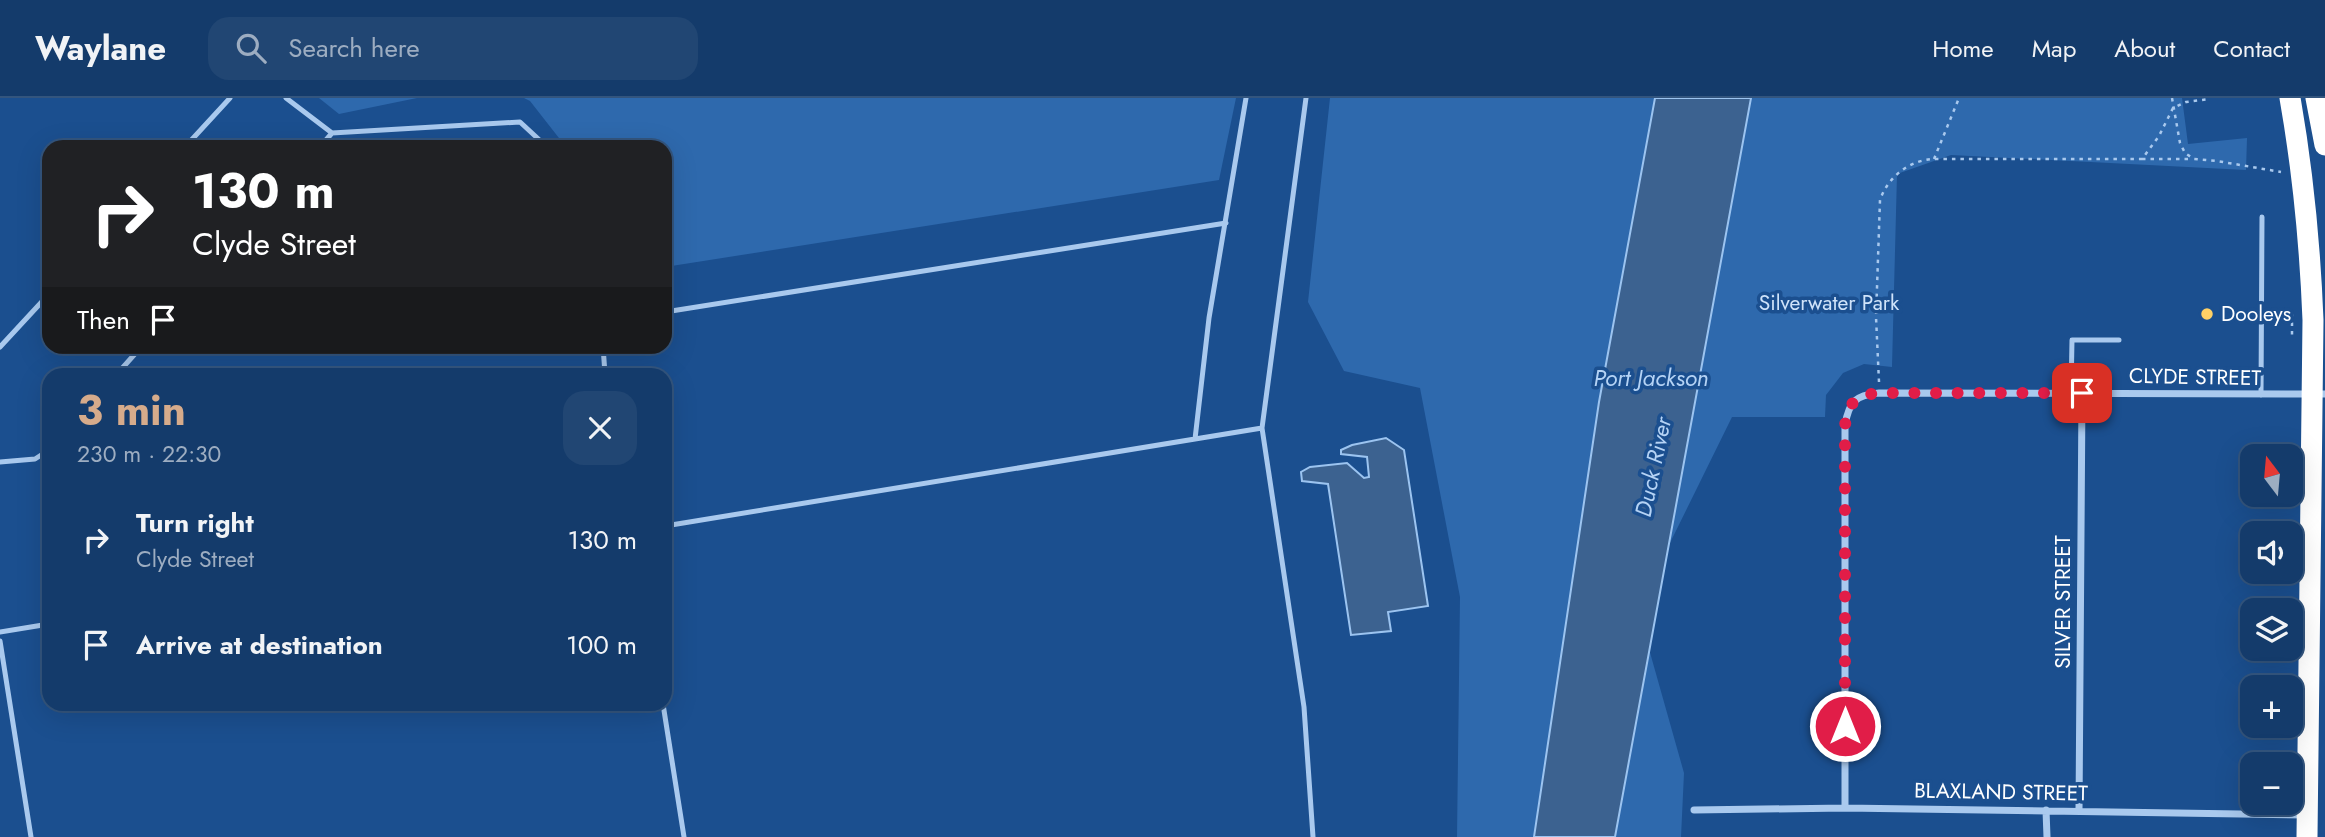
<!DOCTYPE html>
<html lang="en">
<head>
<meta charset="utf-8">
<style>
  body { margin:0; font-family:Jost,sans-serif; background:#214673; color:#f1f3f6; height:100vh; display:flex; flex-direction:column; font-size:26px; white-space:nowrap }
  * { box-sizing:border-box; margin:0 }
  p { font-size:23px; color:#9dadc1 }
  .icon { flex:none; width:38px; height:38px; fill:none; stroke:currentColor; stroke-width:2; stroke-linecap:round; stroke-linejoin:round }
  .map { position:relative; flex:1; overflow:hidden }
  .panel { position:absolute; left:42px; top:270px; width:630px; height:343px; display:flex; flex-direction:column; background:#143b6b; border-radius:21px; box-shadow:0 7px 28px #0002,0 0 0 2px #33557e }
  .panel>* { flex:none }
  .top-card { position:absolute; left:42px; top:42px; width:630px; height:214px; border-radius:21px; box-shadow:0 7px 28px #0002,0 0 0 2px #33557e; background:#202124; color:#fff; overflow:hidden }
  .needle { width:46px; rotate:344deg }
  .buttons { position:absolute; left:2240px; top:346px; display:grid; gap:14px }
  .buttons a { display:grid; place-items:center; width:63px; height:63px; border-radius:14px; background:#143b6b; box-shadow:0 7px 28px #0002,0 0 0 2px #33557e; font-size:35px }
  .pin { position:absolute; display:grid; place-items:center; width:60px; height:60px; color:#fff; margin:-30px; border-radius:14px; box-shadow:0 4px 10px #0006 }
  .me { position:absolute; width:77px; margin:-38px; rotate:0deg; stroke-linejoin:round; filter:drop-shadow(0 0 5px #0008) }
  .turn { display:flex; align-items:center; gap:24px; height:147px; padding:0 35px; font-size:32px }
  .turn .icon { width:91px; height:91px; stroke-width:2.5 }
  .turn b { display:block; font-size:49px; line-height:60px }
  .then { display:flex; align-items:center; height:66px; padding:0 35px; background:#0003; gap:14px; font-size:26px }
  .round { display:grid; place-items:center; flex:none; width:74px; height:74px; border-radius:21px; background:#214673 }
  .headline { display:flex; align-items:center; justify-content:space-between; height:119px; padding:0 35px }
  h1 { font-size:42px; font-weight:700; line-height:52px; color:#d6ab8b }
  ul { padding:0; list-style:none }
  li { display:flex; align-items:center; gap:21px; height:105px; padding:0 35px }
  li div { flex:1 }
  li b { display:block; font-size:26px }
  li em { font-style:normal }
  header { display:flex; align-items:center; gap:42px; box-sizing:border-box; height:98px; padding:0 35px; background:#143b6b; border-bottom:2px solid #33557e }
  header strong { font-size:33px }
  nav { display:flex; gap:38px; margin-inline-start:auto; font-size:24px }
  .search { width:490px; height:63px; background:#214673; display:flex; align-items:center; gap:18px; box-sizing:border-box; padding:0 24px; border-radius:21px; color:#9dadc1; font-size:26px }
  .map>svg:first-child { display:block }
</style>
</head>
<body>
<header>
<strong>Waylane</strong>
<div class="search"><svg class="icon" aria-label="search" viewBox="0 0 24 24"><circle cx="10" cy="10" r="6"/><path d="M15 15l6 6"/></svg>Search here</div>
<nav><a>Home</a><a>Map</a><a>About</a><a>Contact</a></nav>
</header>
<div class="map">
<svg width="2325" height="739" viewBox="0 0 2325 739">
  <rect width="100%" height="100%" fill="#1b4f8f"/>
  <path fill="#2e69ad" d="M319,0H417L339,16Z
    M524,0H1236L1219,82L665,169V49H566L530,3Z
    M1330,0H1655L1599,304L1534,739H1457L1460,499L1420,290L1344,273L1308,204Z
    M1751,0H2182L2188,46L2247,40L2246,72L1951,57L1897,76L1892,269L1864,266L1843,275L1826,297L1825,319H1732L1668,449Z
    M1649,551L1684,675L1681,739H1615Z"/>
  <path fill="#3c6290" stroke="#9cc4f0" stroke-width="2" d="M1655,0H1751L1615,739H1534L1599,304Z
    M1386,340L1404,352L1428,508L1388,514L1391,533L1351,537L1328,386L1302,383L1301,374L1310,369L1347,365L1364,380L1369,379L1367,359L1341,356V352L1352,347Z"/>
  <g fill="none" stroke-linecap="round" stroke-linejoin="round">
    <path stroke="#a9c9ee" stroke-width="2.5" stroke-dasharray="3.5 5" stroke-linecap="butt" d="M2172,0L2180,45L2185,55L2194,61L2217,63L2281,74
      M1934,61L1959,0
      M2142,61H2191
      M2292,216V241
      M1879,284L1876,219L1880,102C1888,79 1909,62 1934,61H2142L2159,38L2173,10L2186,4L2210,1"/>
    <path stroke="#a9c9ee" stroke-width="5" d="M286,0L332,35L520,24L547,49
      M1306,0L1262,330L1304,609L1313,739
      M185,49L230,0
      M320,49L332,35
      M665,214L1226,125
      M603,248L605,276
      M0,249L49,196
      M117,276L142,248
      M2071,295L2072,242H2119
      M2261,297L2262,119
      M1195,341L1209,220L1246,0
      M0,364L35,361L49,352
      M665,428L1262,330
      M0,534L49,526
      M0,543L31,739
      M663,606L684,739"/>
    <path stroke="#a9c9ee" stroke-width="7" d="M1845,710V327C1849,304 1855,297 1879,295L2325,296
      M1694,712L1845,710L2307,717
      M2046,712L2047,739
      M2079,713L2082,295"/>
    <path stroke="#fff" stroke-width="21" d="M2290,0C2303,74 2310,147 2313,222L2307,739
      M2316,0L2325,47"/>
  </g>
  <g fill="none" stroke-linecap="round" stroke-linejoin="round">
    <path stroke="#e11d48" stroke-width="12" stroke-dasharray="0 21.6" d="M1845,628V327C1849,304 1855,297 1879,295H2082"/>
  </g>
  <circle fill="#ffd166" stroke="#1b4f8f" stroke-width="2.5" cx="2207" cy="216" r="7"/>
  <g text-anchor="middle" dominant-baseline="central" stroke-width="7" stroke-linejoin="round" paint-order="stroke">
    <g font-size="21" fill="#cfe3fa" stroke="#1b4f8f">
      <text x="1829" y="205">Silverwater Park</text>
    </g>
    <g font-size="21" fill="#fff" stroke="#1b4f8f" text-anchor="start">
      <text x="2221" y="216">Dooleys</text>
    </g>
    <g font-size="21" fill="#fff" stroke="#1b4f8f">
      <text transform="translate(2195 279) rotate(1)">CLYDE STREET</text>
      <text transform="translate(2063 504) rotate(-90)">SILVER STREET</text>
      <text transform="translate(2001 694) rotate(1)">BLAXLAND STREET</text>
    </g>
    <g font-size="23" font-style="italic" fill="#b5d3f5" stroke="#1b4f8f">
      <text x="1651" y="280">Port Jackson</text>
      <text transform="translate(1653 369) rotate(-78)">Duck River</text>
    </g>
  </g>
</svg>
<div class="buttons">
<a><svg class="needle" viewBox="-14 -14 28 28"><path d="M0-13l5 13h-10z" fill="#e53935"/><path d="M0 13l5-13h-10z" fill="#9dadc1"/></svg></a>
<a><svg class="icon" aria-label="sound" viewBox="0 0 24 24"><path d="M4 9h4l5-4v14l-5-4H4zM17 9q2 3 0 6"/></svg></a>
<a><svg class="icon" aria-label="layers" viewBox="0 0 24 24"><path d="M12 4l9 5-9 5-9-5zM3 14l9 5 9-5"/></svg></a>
<a>+</a>
<a>−</a>
</div>
<div class="pin" style="left:2082px;top:295px;background:#d93025"><svg class="icon" aria-label="arrive" viewBox="0 0 24 24"><path d="M6 21V4h12l-3 4 3 4H6"/></svg></div>
<svg class="me" style="left:1845px;top:628px" viewBox="-20 -20 40 40"><circle r="17" fill="#e11d48" stroke="#fff" stroke-width="3"/><path d="M0-11L8 9 0 5-8 9z" fill="#fff"/></svg>
<div class="top-card">
<div class="turn"><svg class="icon" aria-label="right" viewBox="0 0 24 24"><path d="M7 20v-9h11M14 6l5 5-5 5"/></svg><div><b>130 m</b>Clyde Street</div></div>
<div class="then">Then<svg class="icon" aria-label="arrive" viewBox="0 0 24 24"><path d="M6 21V4h12l-3 4 3 4H6"/></svg></div>
</div>
<section class="panel">
<div class="headline"><div><h1>3 min</h1><p>230 m · 22:30</p></div><a class="round"><svg class="icon" aria-label="close" viewBox="0 0 24 24"><path d="M6 6l12 12M18 6L6 18"/></svg></a></div>
<ul>
<li><svg class="icon" aria-label="right" viewBox="0 0 24 24"><path d="M7 20v-9h11M14 6l5 5-5 5"/></svg><div><b>Turn right</b><p>Clyde Street</p></div><em>130 m</em></li>
<li><svg class="icon" aria-label="arrive" viewBox="0 0 24 24"><path d="M6 21V4h12l-3 4 3 4H6"/></svg><div><b>Arrive at destination</b></div><em>100 m</em></li>
</ul>
</section>
</div>
</body>
</html>
